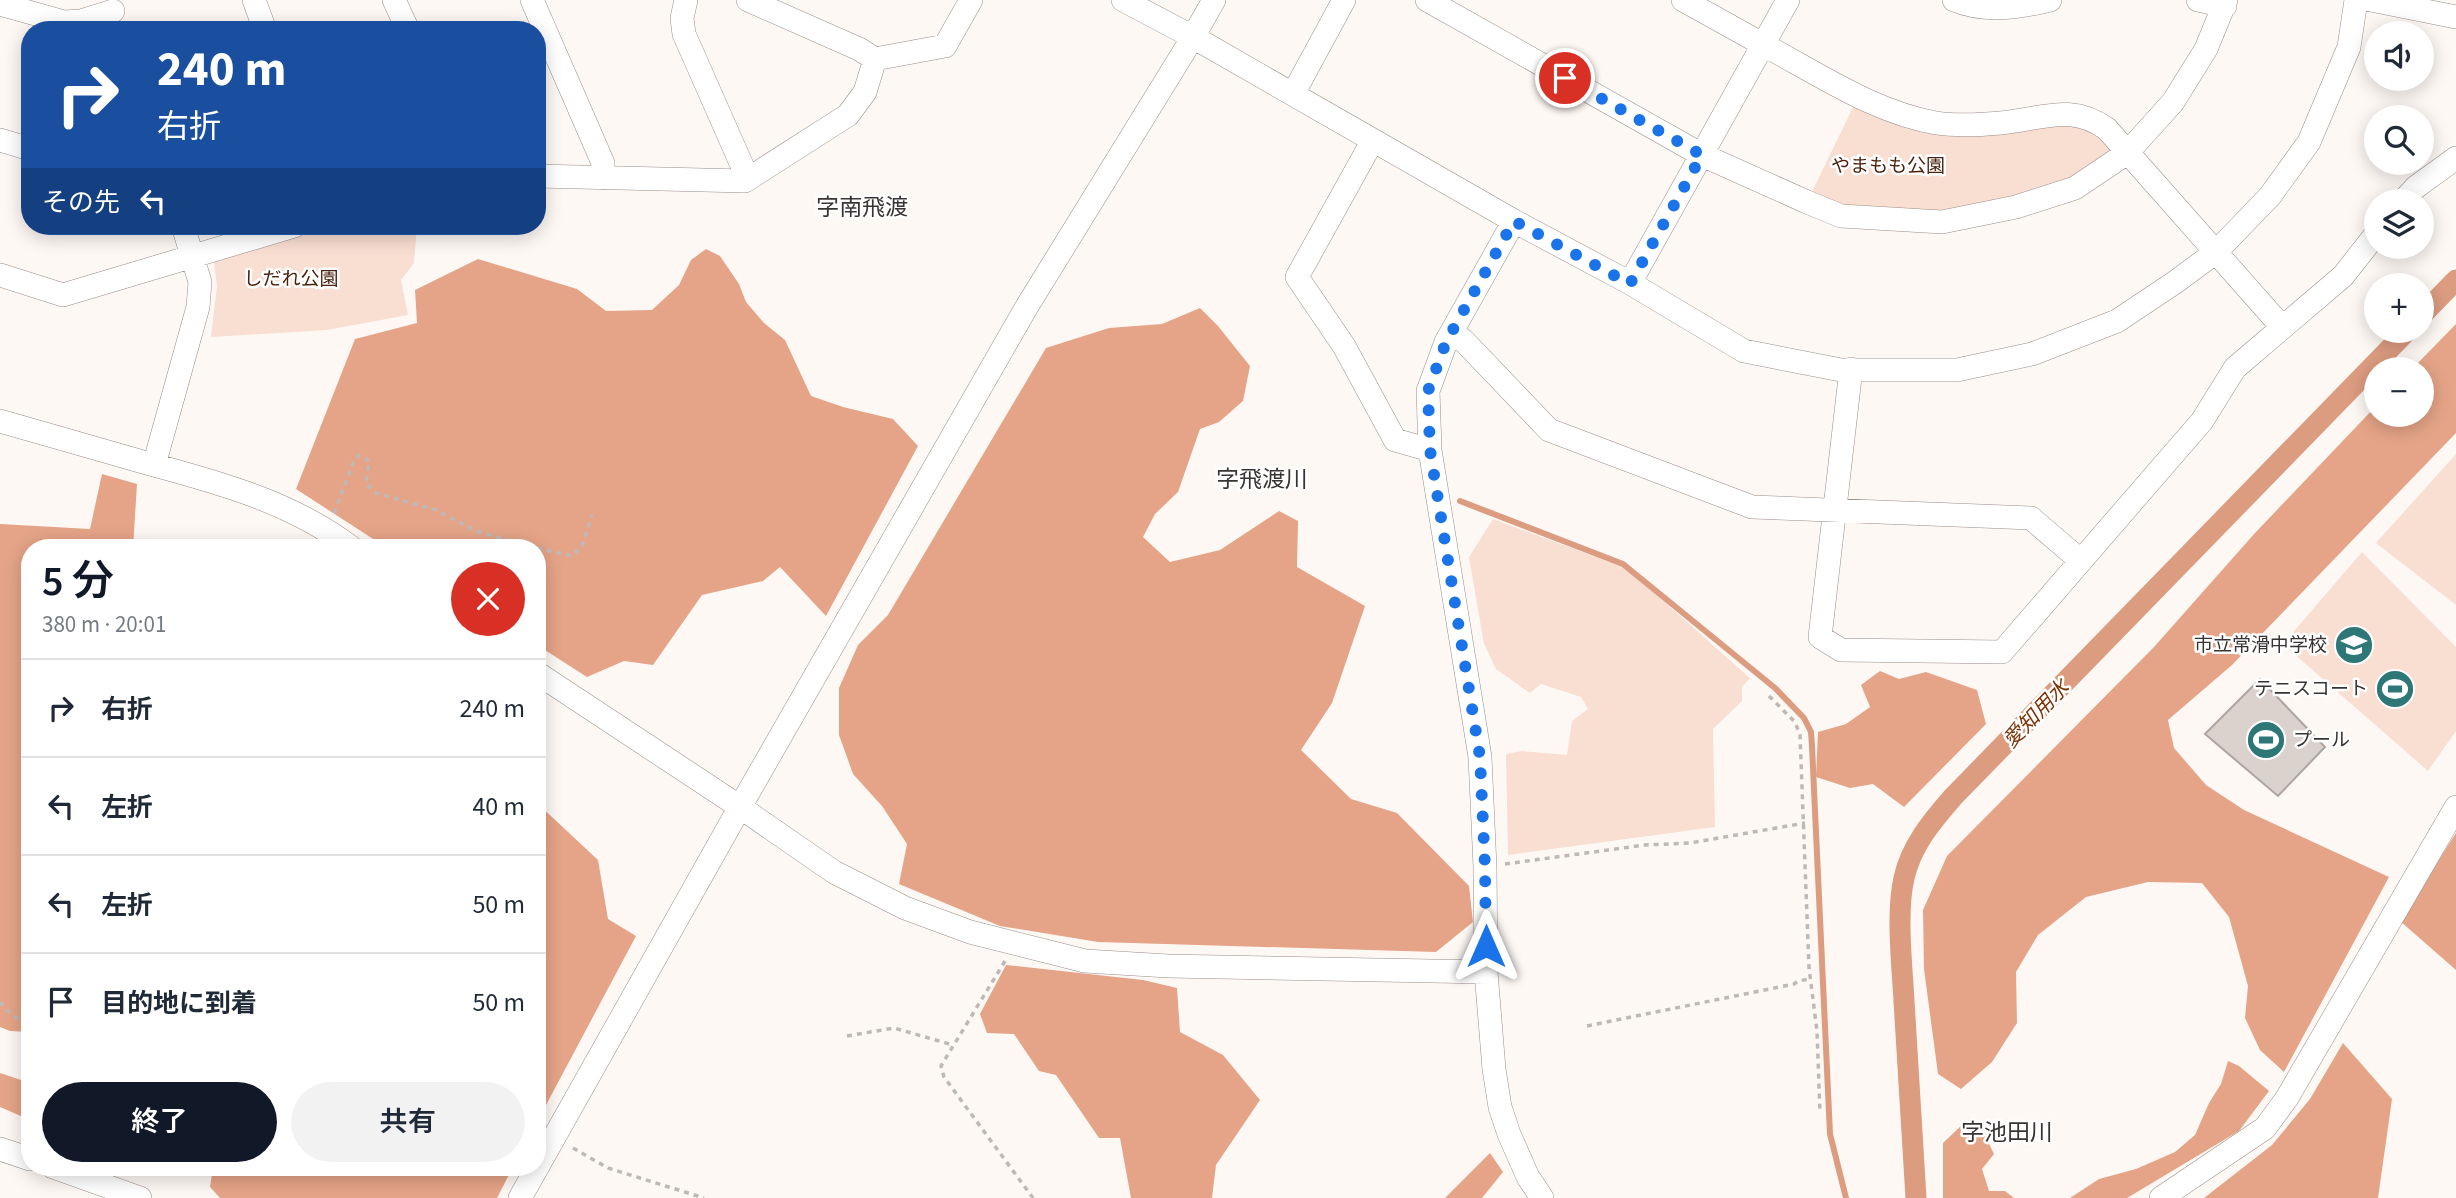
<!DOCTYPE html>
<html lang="ja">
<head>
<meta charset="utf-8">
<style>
  body { margin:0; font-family:"Source Sans 3","Noto Sans JP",sans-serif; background:#f2f2f3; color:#1f2937; height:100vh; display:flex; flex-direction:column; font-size:26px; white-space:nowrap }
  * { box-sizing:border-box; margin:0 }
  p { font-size:23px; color:#747a83 }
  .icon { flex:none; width:38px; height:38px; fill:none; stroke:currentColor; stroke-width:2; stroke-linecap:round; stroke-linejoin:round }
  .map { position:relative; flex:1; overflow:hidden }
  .drawer { position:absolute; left:21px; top:539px; width:525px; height:637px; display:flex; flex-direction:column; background:#fff; border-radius:28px; box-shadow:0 4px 18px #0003 }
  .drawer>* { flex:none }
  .banner { position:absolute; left:21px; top:21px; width:525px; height:214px; border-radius:28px; box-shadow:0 4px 18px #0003; background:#1a4fa0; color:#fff; overflow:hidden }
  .buttons { position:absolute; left:2364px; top:21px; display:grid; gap:14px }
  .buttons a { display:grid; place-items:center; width:70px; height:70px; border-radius:50%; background:#fff; box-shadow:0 4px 18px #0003; font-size:35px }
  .pin { position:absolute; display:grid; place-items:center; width:60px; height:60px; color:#fff; margin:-30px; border:4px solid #fff; border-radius:50%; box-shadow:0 2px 7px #0007 }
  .me { position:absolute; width:77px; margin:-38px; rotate:0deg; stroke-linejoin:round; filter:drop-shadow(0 0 5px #0008) }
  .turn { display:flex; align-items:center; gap:24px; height:147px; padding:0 21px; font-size:32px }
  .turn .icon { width:91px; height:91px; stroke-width:2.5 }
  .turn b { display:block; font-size:49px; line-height:60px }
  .then { display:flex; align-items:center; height:66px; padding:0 21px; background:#0003; gap:14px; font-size:26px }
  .round { display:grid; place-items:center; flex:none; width:74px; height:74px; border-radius:37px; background:#f2f2f3 }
  .headline { display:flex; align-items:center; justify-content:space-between; height:119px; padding:0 21px }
  h1 { font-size:42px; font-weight:600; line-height:52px; color:#111827 }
  .button { display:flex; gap:14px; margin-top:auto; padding:14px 21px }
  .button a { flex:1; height:80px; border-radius:42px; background:#111827; color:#fff; font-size:28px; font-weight:600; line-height:80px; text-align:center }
  .button a+a { background:#f2f2f3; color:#1f2937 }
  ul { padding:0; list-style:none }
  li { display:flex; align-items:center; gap:21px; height:98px; padding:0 21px; border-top:2px solid #e0e1e3 }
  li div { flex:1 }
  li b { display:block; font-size:26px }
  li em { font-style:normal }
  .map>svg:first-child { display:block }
</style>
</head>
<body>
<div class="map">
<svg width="2456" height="1198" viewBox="0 0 2456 1198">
  <rect width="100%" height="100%" fill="#fef8f5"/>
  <path fill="#f9ded2" d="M1858,97L1914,118L2060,113L2127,153L2075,188L1942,222L1807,202Z
    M283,226H417L414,263L401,280L408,315L327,330L211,337L217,286L212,246Z
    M2456,454V605L2376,543Z
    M1493,519L1626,568L1750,678L1742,687V701L1713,729L1715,827L1508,855L1506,754L1522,751L1567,755L1572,721L1588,709L1581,697L1541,684L1530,693L1496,669L1484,644L1469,557Z
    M2362,552L2456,647V731L2428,771L2283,644Z"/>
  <path fill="#e5a487" d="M706,249L720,256L739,284L746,302L764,323L785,340L811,396L843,407L893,419L918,446L826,616L780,567L763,581L702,595L653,665L624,661L587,677L537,645V548H387L296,489L355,339L417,323L415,290L478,259L577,289L606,311L652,310L679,285L691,260Z
    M1200,308L1218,326L1250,366L1243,401L1219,422L1200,429L1178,492L1155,514L1143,537L1170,562L1220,550L1279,511L1298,521L1297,567L1365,606L1332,703L1301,750L1351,799L1397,813L1469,886L1473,922L1436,952L1098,942L1000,926L899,884L907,844L882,806L853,774L839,735V688L858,645L888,615L1046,348L1109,328L1162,324Z
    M2456,324V433L2232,665L2168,720L2174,748L2206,785L2244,810L2389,877L2284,1072L2260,1050L2245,1018L2248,986L2229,917L2202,883L2148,882L2086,897L2038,935L2016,972L2017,1023L1992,1062L1961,1089L1938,1074L1924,969L1923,910L1947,856L2154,647L2255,533L2376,406V415H2422V369H2412Z
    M102,474L137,484L133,548H30V1032L10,1031L0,1027V524L90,529Z
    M1880,671L1899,679L1926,672L1977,690L1986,724L1904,807L1873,784L1850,788L1816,777L1818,732L1846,724L1870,707L1861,685Z
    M537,803L598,860L608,919L636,936L537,1122Z
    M2456,833V970L2400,921Z
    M1006,965L1143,980L1177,988L1180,1032L1223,1055L1260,1100L1216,1165L1212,1198H1131L1120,1138H1099L1056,1075L1039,1071L1014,1034L987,1033L980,1014Z
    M2343,1043L2392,1099L2378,1198H2204L2272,1145L2310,1099Z
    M2228,1061L2239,1066L2269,1091L2239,1131L2127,1198H2070L2099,1179L2136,1169L2175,1152L2195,1135L2209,1103L2221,1084Z
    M0,1073L30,1083V1120L0,1107Z
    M1965,1122L1979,1123L1994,1154L1982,1169L1989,1191H2005L2014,1198H1943V1143Z
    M1490,1153L1503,1172L1482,1198H1445Z
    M213,1167H513L497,1198H220L210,1187Z"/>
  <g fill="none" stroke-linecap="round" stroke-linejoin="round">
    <path stroke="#dc9c80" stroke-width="6" d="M1460,501L1623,564L1775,688L1804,718L1811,732L1812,746L1830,1134L1846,1198"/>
    <path stroke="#dc9c80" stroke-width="21" d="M2422,315L2456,280
      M1916,1198C1912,1132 1908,1066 1904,1001C1902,964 1896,913 1904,878C1911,846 1932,821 1953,797L2407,331"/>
  </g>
  <path fill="#dbd1cd" stroke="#aea4a0" stroke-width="2" d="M2260,679L2325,747L2278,796L2205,734Z"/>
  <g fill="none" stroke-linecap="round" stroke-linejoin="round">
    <g stroke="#988e8a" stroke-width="24">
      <path id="minor" d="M254,0L265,30
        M394,0L408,30
        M532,0L603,163V178
        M686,0L682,18L684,34L748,179
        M748,0L859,49L875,59
        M1123,0L1193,37L1514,221L1630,283L1744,351L1841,370H1957L2032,354L2117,321L2174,283L2216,252L2270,196L2309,142L2349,47L2356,0
        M1427,0L1702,155L1807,202L1841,216L1942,222L2016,207L2075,188L2127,153L2173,102L2206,49L2226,0
        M1683,0C1722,22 1761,43 1800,65C1843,89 1886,114 1936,123C1956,126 1979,125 2000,123C2040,120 2070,102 2107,129L2282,327
        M1954,0C1985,13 2018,8 2050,0
        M2198,0L2225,6
        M2371,0L2456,17
        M0,4L64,22L81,21L113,11
        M1293,94L1344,0
        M0,140L30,149
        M1373,140L1297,277L1344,346L1395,440L1430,450
        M537,176L745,181L848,115L865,92L875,59L945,46L971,0
        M2403,201L2416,187L2456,158
        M1514,221L1446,342L1428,391L1430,450L1480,757L1485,867L1486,972L1494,1069L1500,1107L1509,1134L1528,1177L1542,1198
        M0,275L63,295L294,226
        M1630,283L1788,0
        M1451,334L1463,340L1549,430L1752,507L2031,518L2081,561
        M1851,369L1820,637L1841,650L2002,652L2202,421L2235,368L2343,276L2376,234
        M0,421C50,435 100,450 150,464C221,483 293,503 352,548
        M154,465L198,307L200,282L183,226
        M537,673L740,807L834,872L905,908L970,932L1085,961L1168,966L1486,972
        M0,1149L30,1159
        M53,1167L140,1198
        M520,1198L740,807L1026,308L1193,37L1214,0
        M2161,1198L2265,1128L2287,1098L2456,807"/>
    </g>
    <path stroke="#beb9b7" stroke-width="3.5" stroke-dasharray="5 5" stroke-linecap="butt" d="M334,513L354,461L359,455L369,461L366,483L376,493L436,510L476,531L534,548
      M537,548L572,556L582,546L592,515
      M1769,696L1795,722L1800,735L1809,968L1817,1031L1820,1113
      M1505,864L1645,845L1690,843L1805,823
      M1005,961L941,1066L944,1077L1033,1198
      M0,1002L11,1014L30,1028
      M1587,1026L1794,984L1798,981L1810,979
      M847,1036L894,1028L953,1045
      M573,1148L608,1168L704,1198"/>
    <use href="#minor" stroke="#fff" stroke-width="23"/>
  </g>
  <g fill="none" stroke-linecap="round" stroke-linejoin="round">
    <path stroke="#1a73e8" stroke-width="12" stroke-dasharray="0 21.6" d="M1486,946L1485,867L1480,757L1430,450L1428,391L1446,342L1514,221L1630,284L1702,155L1565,78"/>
  </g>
  <defs>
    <g id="school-disc" transform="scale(2.0125)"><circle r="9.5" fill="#2e7777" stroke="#fff"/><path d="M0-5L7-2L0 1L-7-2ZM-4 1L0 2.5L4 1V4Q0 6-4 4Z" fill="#fff"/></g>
    <g id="stadium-disc" transform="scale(2.0125)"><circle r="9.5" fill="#2e7777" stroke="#fff"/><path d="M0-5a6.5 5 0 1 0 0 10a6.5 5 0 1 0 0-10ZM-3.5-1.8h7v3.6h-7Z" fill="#fff"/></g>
  </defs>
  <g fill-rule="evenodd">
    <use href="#school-disc" x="2354" y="645"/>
    <use href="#stadium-disc" x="2395" y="689"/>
    <use href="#stadium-disc" x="2266" y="740"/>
  </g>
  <g text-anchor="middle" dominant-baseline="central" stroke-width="5" stroke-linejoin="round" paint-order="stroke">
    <g font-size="19" fill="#4c220e" stroke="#fff">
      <text x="1888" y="166">やまもも公園</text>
      <text x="291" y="279">しだれ公園</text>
    </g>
    <g font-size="19" fill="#383433" stroke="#fff" text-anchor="end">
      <text x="2327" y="645">市立常滑中学校</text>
      <text x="2368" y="689">テニスコート</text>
      <text x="2293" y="740" text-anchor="start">プール</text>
    </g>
    <g font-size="21" font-style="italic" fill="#7f3305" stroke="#fff">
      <text transform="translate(2036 714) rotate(-46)">愛知用水</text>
    </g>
    <g font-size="23" fill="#383433" stroke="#fff">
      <text x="862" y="207">字南飛渡</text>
      <text x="1262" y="479">字飛渡川</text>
      <text x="2007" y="1132">字池田川</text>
    </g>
  </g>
</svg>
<div class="buttons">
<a><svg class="icon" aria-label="sound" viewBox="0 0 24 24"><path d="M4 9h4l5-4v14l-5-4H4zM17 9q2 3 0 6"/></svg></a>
<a><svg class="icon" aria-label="search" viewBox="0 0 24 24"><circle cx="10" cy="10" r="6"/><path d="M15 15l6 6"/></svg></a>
<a><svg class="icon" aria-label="layers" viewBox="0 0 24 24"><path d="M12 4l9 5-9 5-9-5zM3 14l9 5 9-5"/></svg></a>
<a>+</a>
<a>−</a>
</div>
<div class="pin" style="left:1565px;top:78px;background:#d93025"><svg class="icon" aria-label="arrive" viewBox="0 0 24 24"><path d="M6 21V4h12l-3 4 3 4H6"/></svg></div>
<svg class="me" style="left:1486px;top:946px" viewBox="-20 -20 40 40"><path d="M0-17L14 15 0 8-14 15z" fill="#1a73e8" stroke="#fff" stroke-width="4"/></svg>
<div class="banner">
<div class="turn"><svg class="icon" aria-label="right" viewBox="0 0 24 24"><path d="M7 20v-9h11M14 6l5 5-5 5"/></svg><div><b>240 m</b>右折</div></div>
<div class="then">その先<svg class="icon" aria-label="left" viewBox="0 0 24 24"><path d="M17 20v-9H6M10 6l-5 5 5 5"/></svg></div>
</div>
<section class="drawer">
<div class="headline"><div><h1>5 分</h1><p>380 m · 20:01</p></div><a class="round" style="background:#d93025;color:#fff"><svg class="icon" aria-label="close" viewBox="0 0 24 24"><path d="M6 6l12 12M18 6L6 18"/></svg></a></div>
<ul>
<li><svg class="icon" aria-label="right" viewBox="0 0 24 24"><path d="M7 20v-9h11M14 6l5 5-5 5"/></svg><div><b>右折</b></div><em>240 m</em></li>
<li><svg class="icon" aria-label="left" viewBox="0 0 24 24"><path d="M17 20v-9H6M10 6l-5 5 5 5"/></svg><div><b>左折</b></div><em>40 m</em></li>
<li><svg class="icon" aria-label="left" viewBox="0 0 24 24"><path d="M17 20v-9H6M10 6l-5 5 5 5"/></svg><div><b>左折</b></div><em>50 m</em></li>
<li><svg class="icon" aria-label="arrive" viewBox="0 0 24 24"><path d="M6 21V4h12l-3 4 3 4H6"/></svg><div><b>目的地に到着</b></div><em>50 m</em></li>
</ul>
<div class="button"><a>終了</a><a>共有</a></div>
</section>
</div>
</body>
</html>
